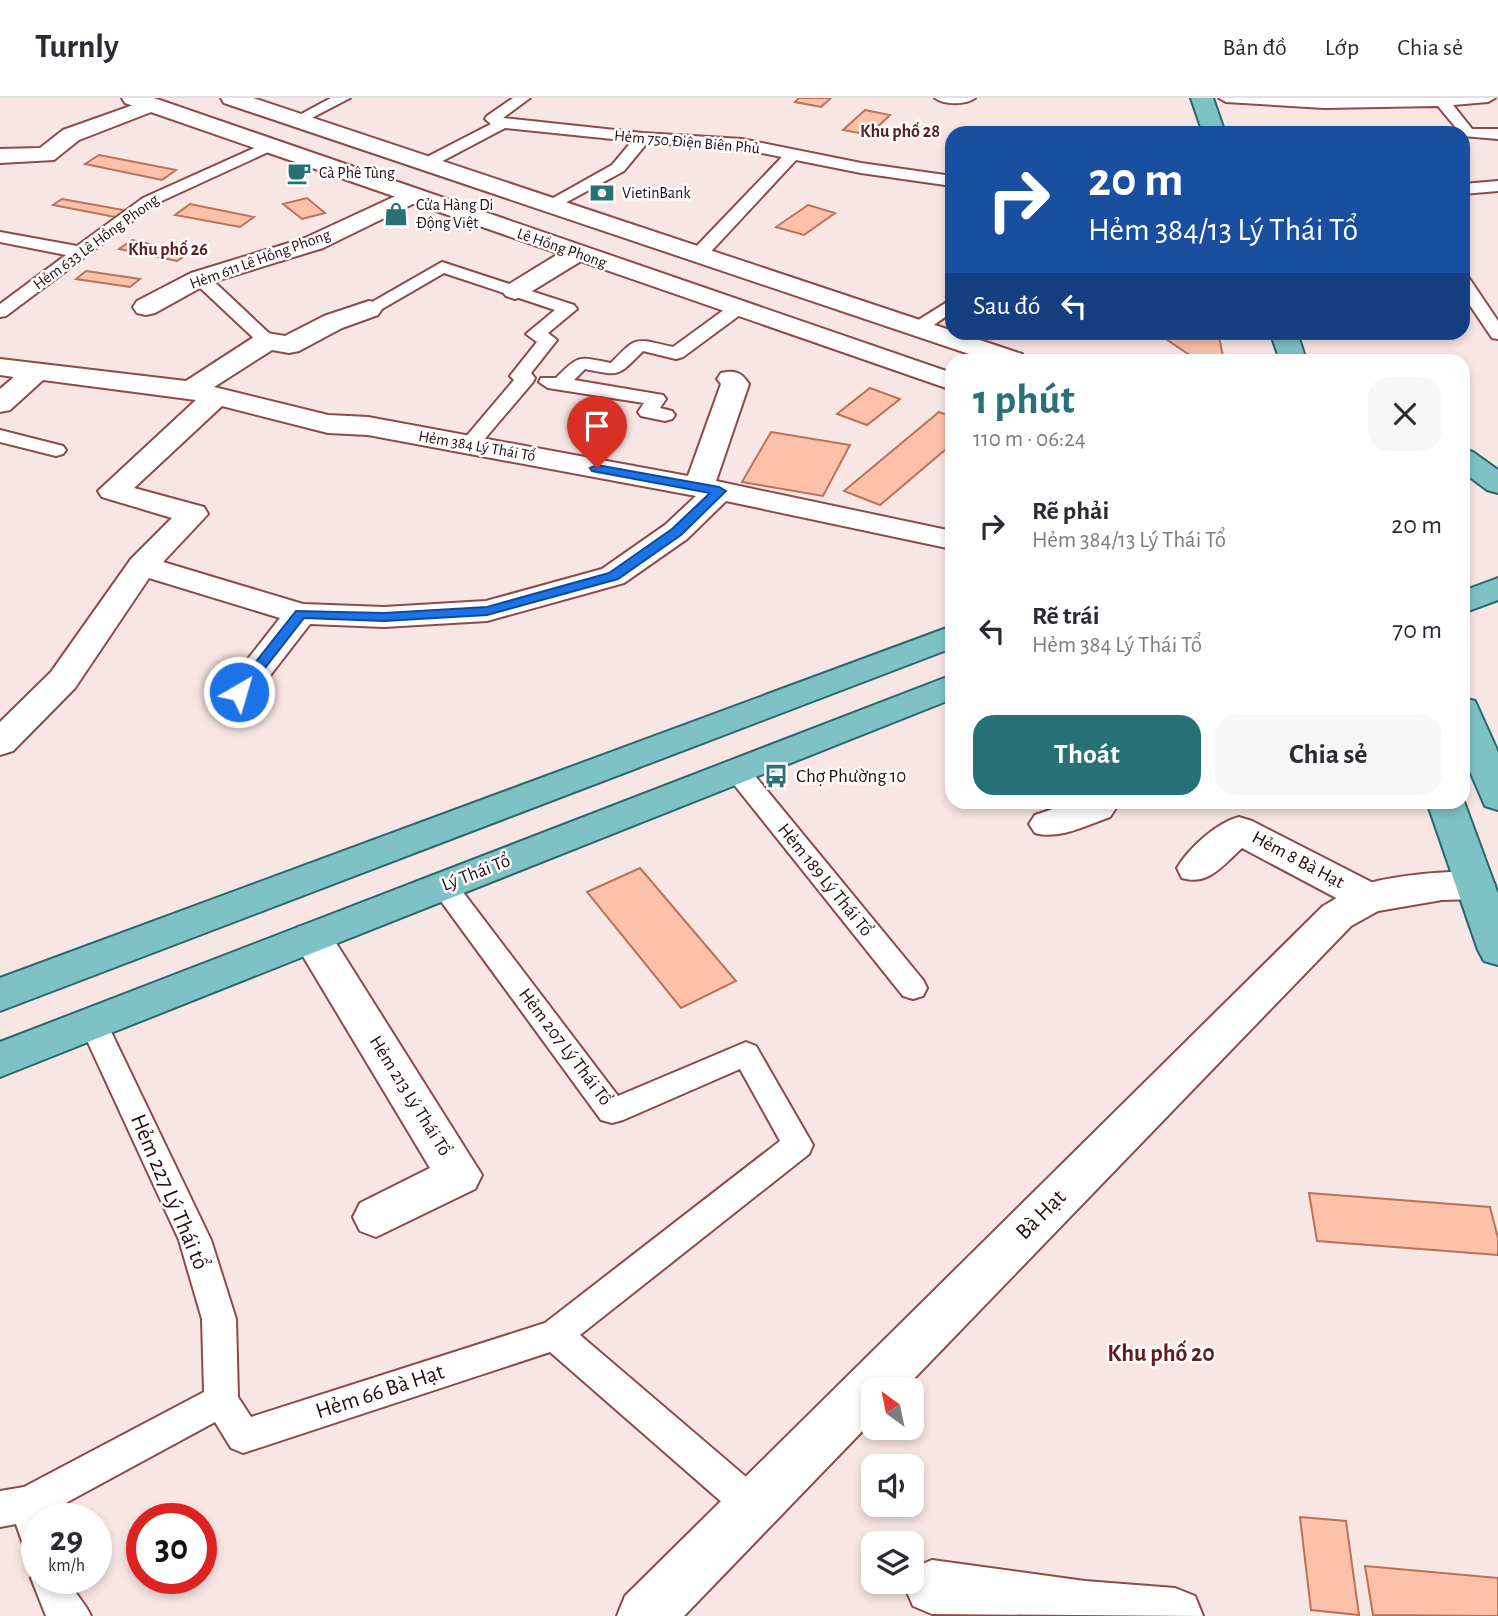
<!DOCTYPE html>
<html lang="vi">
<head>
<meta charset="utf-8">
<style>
  body { margin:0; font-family:"Alegreya Sans",sans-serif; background:#f7f7f7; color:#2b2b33; height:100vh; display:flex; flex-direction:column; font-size:26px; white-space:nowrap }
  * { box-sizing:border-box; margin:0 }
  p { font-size:23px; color:#7c7c81 }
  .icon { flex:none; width:38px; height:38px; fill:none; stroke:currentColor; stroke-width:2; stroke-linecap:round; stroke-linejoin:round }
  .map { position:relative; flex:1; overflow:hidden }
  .details { position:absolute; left:945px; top:256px; width:525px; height:455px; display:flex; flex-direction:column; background:#fff; border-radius:21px; box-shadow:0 4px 10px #0003 }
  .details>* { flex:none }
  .banner { position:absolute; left:945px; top:28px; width:525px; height:214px; border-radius:21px; box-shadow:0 4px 10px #0003; background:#1a4fa0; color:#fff; overflow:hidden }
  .needle { width:46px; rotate:327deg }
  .buttons { position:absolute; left:861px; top:1279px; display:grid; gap:14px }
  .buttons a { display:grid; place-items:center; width:63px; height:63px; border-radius:14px; background:#fff; box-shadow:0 4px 10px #0003; font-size:35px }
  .speed { position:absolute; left:21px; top:1405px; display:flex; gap:14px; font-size:35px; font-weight:700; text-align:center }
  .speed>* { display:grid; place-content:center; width:91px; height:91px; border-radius:50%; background:#fff; box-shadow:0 4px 10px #0003; line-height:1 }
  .speed small { font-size:18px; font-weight:400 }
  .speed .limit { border:10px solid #d22; background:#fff; color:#111 }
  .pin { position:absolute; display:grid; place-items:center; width:60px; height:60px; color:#fff; margin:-72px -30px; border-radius:50% 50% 50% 0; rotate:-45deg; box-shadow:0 0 7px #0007 }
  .pin .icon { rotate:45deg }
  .me { position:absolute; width:77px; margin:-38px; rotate:38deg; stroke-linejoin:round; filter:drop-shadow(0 0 5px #0008) }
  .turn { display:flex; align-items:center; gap:24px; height:147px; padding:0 28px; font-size:32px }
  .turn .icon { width:91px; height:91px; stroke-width:2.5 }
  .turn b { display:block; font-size:49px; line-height:60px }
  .then { display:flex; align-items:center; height:66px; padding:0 28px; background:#0003; gap:14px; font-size:26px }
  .round { display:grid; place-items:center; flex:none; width:74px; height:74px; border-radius:21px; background:#f7f7f7 }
  .headline { display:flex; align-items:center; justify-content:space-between; height:119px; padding:0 28px }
  h1 { font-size:42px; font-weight:700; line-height:52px; color:#287277 }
  .primary-button { display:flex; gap:14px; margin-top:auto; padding:14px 28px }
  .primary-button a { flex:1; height:80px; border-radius:21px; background:#287277; color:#fff; font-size:28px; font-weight:700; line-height:80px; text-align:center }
  .primary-button a+a { background:#f7f7f7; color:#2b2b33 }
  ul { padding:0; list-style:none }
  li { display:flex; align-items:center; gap:21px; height:105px; padding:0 28px }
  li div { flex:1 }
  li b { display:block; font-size:26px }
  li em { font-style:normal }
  header { display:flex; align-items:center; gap:42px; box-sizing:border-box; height:98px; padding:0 35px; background:#fff; border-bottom:2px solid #e1e1e2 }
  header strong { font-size:33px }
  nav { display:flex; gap:38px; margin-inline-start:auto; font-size:24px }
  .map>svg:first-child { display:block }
</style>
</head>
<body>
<header>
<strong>Turnly</strong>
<nav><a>Bản đồ</a><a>Lớp</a><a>Chia sẻ</a></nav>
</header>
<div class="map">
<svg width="1498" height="1518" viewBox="0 0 1498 1518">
  <rect width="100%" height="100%" fill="#f8e6e5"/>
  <path fill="#fdc0a9" stroke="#b97358" stroke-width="2" d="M799,0H831L821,9L795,4Z
    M865,12L890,17L869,37L843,32Z
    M99,57L176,72L162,82L85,66Z
    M307,100L325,115L302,121L283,106Z
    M62,101L129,113L120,120L53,107Z
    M190,106L254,119L240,129L175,117Z
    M808,107L835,115L804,137L776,129Z
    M132,142L189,155L177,163L119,151Z
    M86,173L140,181L130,189L76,181Z
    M1218,234L1223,258L1202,262H1197L1160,237Z
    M870,290L900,301L867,327L837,316Z
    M939,314L952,319V346L880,407L844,393Z
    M771,334L850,347L823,398L742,384Z
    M640,770L736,883L681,910L587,794Z
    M1309,1095L1490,1109L1498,1140V1157L1317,1143Z
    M1300,1419L1346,1423L1359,1517L1311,1512Z
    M1365,1468L1498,1480V1518L1373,1517Z"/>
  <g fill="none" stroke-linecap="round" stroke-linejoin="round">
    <g stroke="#904948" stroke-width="4">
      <path id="lane" d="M331,0H350L302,25H292L290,22Z
        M513,0H530L503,20L643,35L742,41L861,65L952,78V88L861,75L796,62L704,161L698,162L689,157L692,153L782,59L742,51L647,45L624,73L552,112L544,107L546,104L612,67L632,43L505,30L433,68H421L419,65L421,62L491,26L485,21L487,18Z
        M935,0H975C966,7 944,7 935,0Z
        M1219,0H1495L1488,4L1453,7L1472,31H1498V41L1463,38L1438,8L1324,10L1226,4Z
        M272,42L280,47L277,50L155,106L6,218L0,219V206L66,157L0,144V134L77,148L143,100Z
        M1498,83V93L1463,96V86Z
        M442,164L574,207L577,211L548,235L557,242L531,275L535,280L533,284L476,351H462L459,347L514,282L510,278L537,244L526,236L555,212L444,175L375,215L369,216L360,211Z
        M200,175L206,176L273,239L276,243L273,247H261L194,184L191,180L194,176Z
        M1463,179L1469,180L1498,223V241L1492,240L1463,197Z
        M952,201V214L924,234H912L909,230L912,226Z
        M738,205L747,210L744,214L683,259L676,261L643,253C617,279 621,278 585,271L574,282L663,297L666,301L660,310L672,313L675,317L672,321L665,323L641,318L638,314L644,305L548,290L539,284L541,280H556C580,256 578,259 611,265C638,237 635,241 673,249L732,206Z
        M0,332L63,348L66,352L63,356L56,358L0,344Z
        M737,665L746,667L923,882L927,890L923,898L913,901L903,898L728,679L725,673L728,667Z
        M444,778L453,781L618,998L746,944L756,948L813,1047L809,1056L580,1237L766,1396L771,1408L766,1420L753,1426L740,1420L550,1254L243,1355L231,1350L215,1324L49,1414L51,1421H37V1454L24,1449L16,1426L0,1429V1393L24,1389L204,1294L202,1221L179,1142L79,925L83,917L93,914L103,917L211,1142L236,1221L238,1299L251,1319L545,1225L780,1043L740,971L623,1022L612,1025L601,1022L435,795L431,788L435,781Z
        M37,1467V1480H69C73,1495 85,1504 91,1518H46L31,1480Z"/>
    </g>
    <g stroke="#904948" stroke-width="4">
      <path id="street" d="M153,0L162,6L159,11L79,42L54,62L0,65V51L40,50L63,32Z
        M413,90L421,92L425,97L421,102L323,150L209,185L155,215L146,217L137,215L133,209L137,203L191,175L305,140Z
        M577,148L586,150L589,155L586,160L524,198L515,201L506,198L502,193L506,188L568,150Z
        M369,203L378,205L382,211L378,217L342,230L299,253L289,255L272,252L214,289L328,317L368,319L688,378L721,286L717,281L721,275C735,272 741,274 749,286L716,383L952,433V451L726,403L687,441L624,485L487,523L384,529L310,526L251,602L239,605L227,602L222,594L280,520L149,480L75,590L13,653L0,657V624L51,574L131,461L172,420L102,399L98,393L196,302L43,282L10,312L0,314V291L14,279L0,277V261L186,283L257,237L267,235L285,238L324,218ZM222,308L328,335L368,337L696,398L665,427L602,471L486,503L384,509L303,506L163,464L208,416L204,409L134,390Z
        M1074,704H1112L1116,710L1110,719C1087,727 1059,742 1035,735L1029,726L1035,717Z
        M1239,719L1252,723L1383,790L1389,800L1383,810L1369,814L1355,810L1242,750C1223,767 1209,788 1182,780L1177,770C1189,750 1216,725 1239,719Z
        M312,825L326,829L482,1077L475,1091L376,1139L360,1133L353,1119L360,1105L430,1070L292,840L298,829Z
        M932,1462L1085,1483L1175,1490L1195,1498L1203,1518L932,1516L913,1508L905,1489L907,1484H912L913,1470Z"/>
    </g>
    <g stroke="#904948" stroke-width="4">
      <path id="secondary" d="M122,0H154L952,275V292L125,5Z
        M221,0H253L1022,256L1026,262H987L224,5Z
        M1475,773L1489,777L1495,787L1489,797L1475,801L1442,802L1378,813L1351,828L903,1292H873V1322L684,1518H617L625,1498L1323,808C1334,802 1345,794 1356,789C1390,777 1439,774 1475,773Z"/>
    </g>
    <g stroke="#29676c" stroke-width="4">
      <path id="primary" d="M1191,0H1213L1225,35H1203Z
        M1270,234H1297L1306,262H1280Z
        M1463,351L1473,354L1498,372V395L1487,392L1463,374Z
        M1498,480V502L1463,515V493Z
        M952,528V550L0,913V880Z
        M952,577V601L0,979V944Z
        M1463,600L1475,603L1498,654V712L1485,708L1463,657Z
        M1463,701L1498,796V867L1484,863L1478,852L1427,704H1463Z"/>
    </g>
    <use href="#lane" fill="#fff" fill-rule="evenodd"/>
    <use href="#street" fill="#fff" fill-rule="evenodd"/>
    <use href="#secondary" fill="#fff" fill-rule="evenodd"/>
    <use href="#primary" fill="#7fc2c6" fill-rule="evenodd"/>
  </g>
  <path fill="#1a73e8" stroke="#114b97" stroke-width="2" d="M597,367L719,389L726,393L681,437L618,481L487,517L384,523L304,520L244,597L239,598L232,594L296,513L384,515L487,509L609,475L672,431L710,395L592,373L590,370Z"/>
  <defs>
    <g id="cafe-bare" transform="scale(1.89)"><path d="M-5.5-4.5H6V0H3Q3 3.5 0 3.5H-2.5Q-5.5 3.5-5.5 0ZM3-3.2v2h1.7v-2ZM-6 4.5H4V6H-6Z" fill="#287277" stroke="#fff" stroke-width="2.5" paint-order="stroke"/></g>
    <g id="bank-bare" transform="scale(1.89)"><path d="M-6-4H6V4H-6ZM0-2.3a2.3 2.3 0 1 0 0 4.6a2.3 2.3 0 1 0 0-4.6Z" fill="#287277" stroke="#fff" stroke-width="2.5" paint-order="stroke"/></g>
    <g id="shop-bare" transform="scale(1.89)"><path d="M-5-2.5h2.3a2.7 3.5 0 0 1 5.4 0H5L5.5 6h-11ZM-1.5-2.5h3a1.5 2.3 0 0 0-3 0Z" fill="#287277" stroke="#fff" stroke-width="2.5" paint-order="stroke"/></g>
    <g id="bus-bare" transform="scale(1.89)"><path d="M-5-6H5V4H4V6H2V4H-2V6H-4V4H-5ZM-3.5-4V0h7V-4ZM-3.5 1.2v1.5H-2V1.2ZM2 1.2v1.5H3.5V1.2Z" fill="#287277" stroke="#fff" stroke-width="2.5" paint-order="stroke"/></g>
  </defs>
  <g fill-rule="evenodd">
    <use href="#cafe-bare" x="299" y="75"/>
    <use href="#bank-bare" x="602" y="95"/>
    <use href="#shop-bare" x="396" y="116"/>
    <use href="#bus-bare" x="776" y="678"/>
  </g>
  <g text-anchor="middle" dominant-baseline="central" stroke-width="5" stroke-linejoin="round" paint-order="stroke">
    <g font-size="16" fill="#270a0b" stroke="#fff">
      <text transform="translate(687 44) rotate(5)">Hẻm 750 Điện Biên Phủ</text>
      <text transform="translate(96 144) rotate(-36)">Hẻm 633 Lê Hồng Phong</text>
      <text transform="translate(562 150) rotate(19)">Lê Hồng Phong</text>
      <text transform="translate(260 161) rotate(-20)">Hẻm 611 Lê Hồng Phong</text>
      <text transform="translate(477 348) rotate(10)">Hẻm 384 Lý Thái Tổ</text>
    </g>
    <g font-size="16" fill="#270a0b" stroke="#fff" text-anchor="start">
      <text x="319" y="75">Cà Phê Tùng</text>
      <text x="622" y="95">VietinBank</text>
      <text x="416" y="107">Cửa Hàng Di<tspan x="416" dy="18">Động Việt</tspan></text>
    </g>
    <g font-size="18" font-weight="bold" fill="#611e21" stroke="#fff">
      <text x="900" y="34">Khu phố 28</text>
      <text x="168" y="152">Khu phố 26</text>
    </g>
    <g font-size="19" fill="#270a0b" stroke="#fff" text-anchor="start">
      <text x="796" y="678">Chợ Phường 10</text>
    </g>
    <g font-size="19" fill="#270a0b" stroke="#fff">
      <text transform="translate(1298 762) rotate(28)">Hẻm 8 Bà Hạt</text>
      <text transform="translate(476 775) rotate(-21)">Lý Thái Tổ</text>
      <text transform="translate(825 782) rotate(51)">Hẻm 189 Lý Thái Tổ</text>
      <text transform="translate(565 949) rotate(53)">Hẻm 207 Lý Thái Tổ</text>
      <text transform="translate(410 998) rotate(58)">Hẻm 213 Lý Thái Tổ</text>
    </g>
    <g font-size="23" fill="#270a0b" stroke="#fff">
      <text transform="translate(169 1094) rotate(67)">Hẻm 227 Lý Thái tổ</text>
      <text transform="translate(1041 1117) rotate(-45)">Bà Hạt</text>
      <text transform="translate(380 1294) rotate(-18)">Hẻm 66 Bà Hạt</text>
    </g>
    <g font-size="24" font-weight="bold" fill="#611e21" stroke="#fff">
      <text x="1161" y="1256">Khu phố 20</text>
    </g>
  </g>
</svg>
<div class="buttons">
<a><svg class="needle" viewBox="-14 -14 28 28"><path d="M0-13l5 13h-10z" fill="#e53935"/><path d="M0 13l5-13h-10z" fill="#7c7c81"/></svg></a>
<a><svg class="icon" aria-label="sound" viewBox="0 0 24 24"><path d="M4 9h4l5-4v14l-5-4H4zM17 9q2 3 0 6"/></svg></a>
<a><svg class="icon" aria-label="layers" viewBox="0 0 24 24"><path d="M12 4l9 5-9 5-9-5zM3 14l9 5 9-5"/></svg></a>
</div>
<div class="speed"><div>29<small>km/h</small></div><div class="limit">30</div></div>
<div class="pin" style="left:597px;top:370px;background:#d93025"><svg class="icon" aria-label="arrive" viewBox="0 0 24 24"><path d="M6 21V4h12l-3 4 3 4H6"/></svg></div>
<svg class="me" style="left:239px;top:594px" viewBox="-20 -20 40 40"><circle r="17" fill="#1a73e8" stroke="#fff" stroke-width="3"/><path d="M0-11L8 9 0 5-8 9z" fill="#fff"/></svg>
<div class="banner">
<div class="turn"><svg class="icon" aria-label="right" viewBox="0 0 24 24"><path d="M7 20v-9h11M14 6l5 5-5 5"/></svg><div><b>20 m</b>Hẻm 384/13 Lý Thái Tổ</div></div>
<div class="then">Sau đó<svg class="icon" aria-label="left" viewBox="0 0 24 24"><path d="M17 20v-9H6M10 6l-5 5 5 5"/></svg></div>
</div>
<section class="details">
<div class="headline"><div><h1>1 phút</h1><p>110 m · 06:24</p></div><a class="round"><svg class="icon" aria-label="close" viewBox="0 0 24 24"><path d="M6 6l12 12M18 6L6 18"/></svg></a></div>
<ul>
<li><svg class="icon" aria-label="right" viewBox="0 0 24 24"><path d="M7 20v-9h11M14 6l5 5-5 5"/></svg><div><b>Rẽ phải</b><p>Hẻm 384/13 Lý Thái Tổ</p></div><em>20 m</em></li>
<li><svg class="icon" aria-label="left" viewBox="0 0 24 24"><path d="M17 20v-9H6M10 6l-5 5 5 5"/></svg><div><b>Rẽ trái</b><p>Hẻm 384 Lý Thái Tổ</p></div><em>70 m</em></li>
</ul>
<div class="primary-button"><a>Thoát</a><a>Chia sẻ</a></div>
</section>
</div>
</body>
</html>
